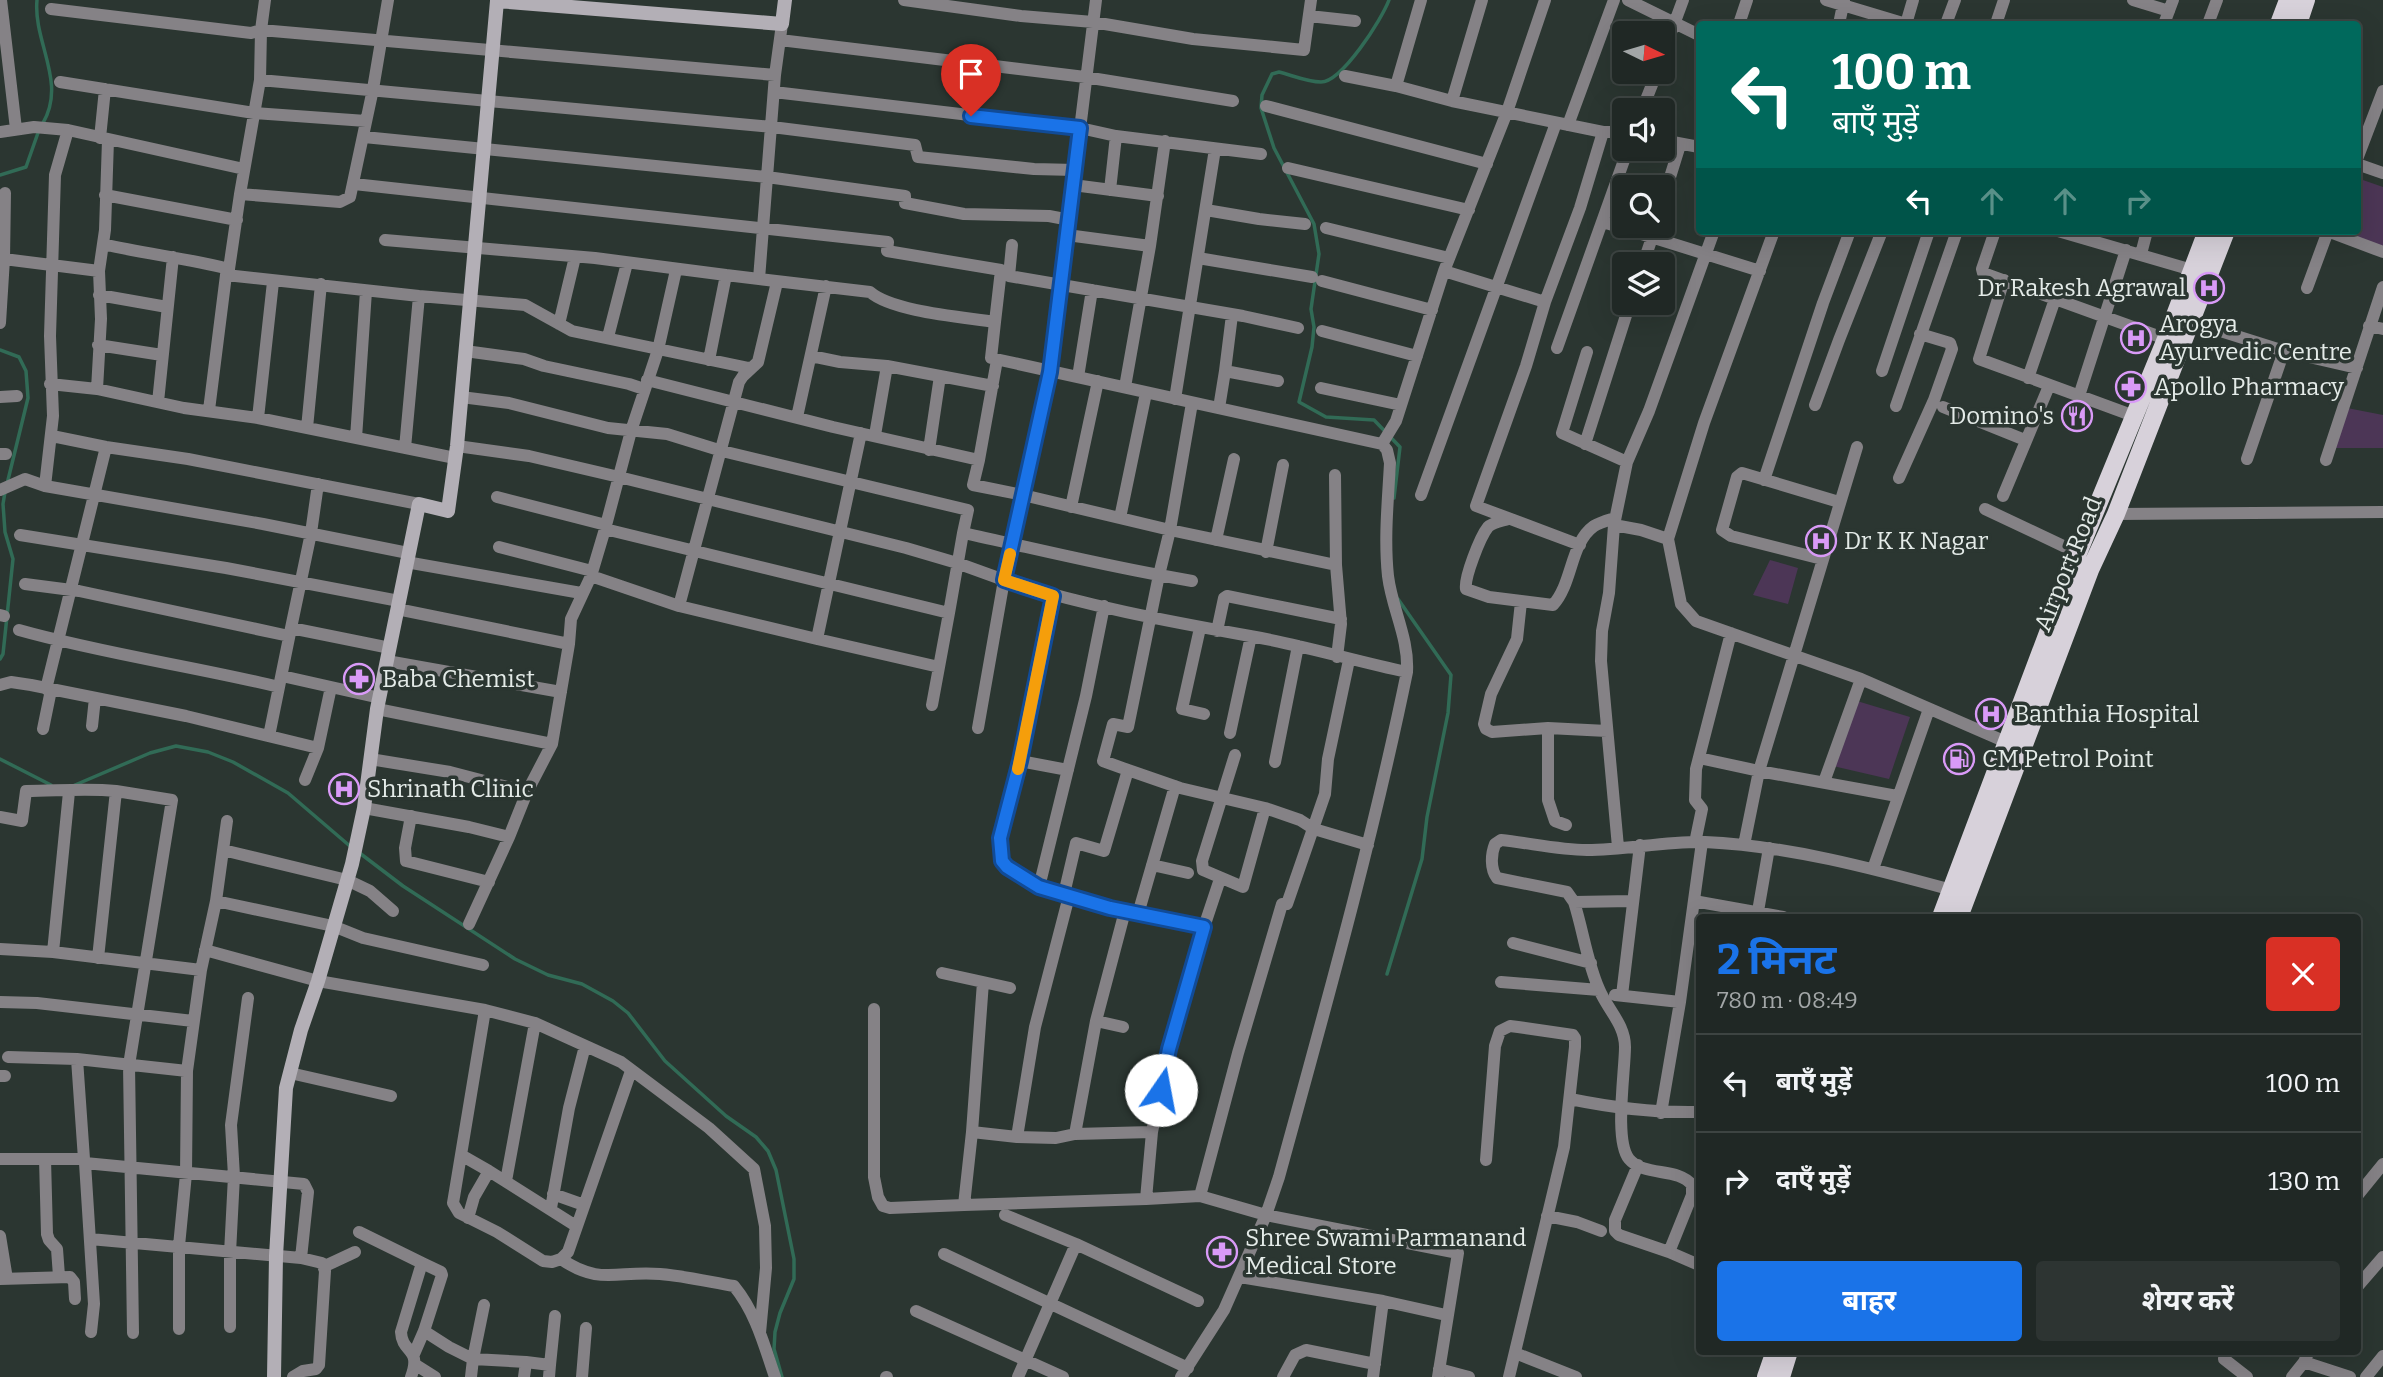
<!DOCTYPE html>
<html lang="hi">
<head>
<meta charset="utf-8">
<style>
  body { margin:0; font-family:Bitter,"Noto Sans Devanagari",serif; background:#2d3432; color:#f1f3f6; height:100vh; display:flex; flex-direction:column; font-size:26px; white-space:nowrap }
  * { box-sizing:border-box; margin:0 }
  p { font-size:23px; color:#a2a6a7 }
  .icon { flex:none; width:38px; height:38px; fill:none; stroke:currentColor; stroke-width:2; stroke-linecap:round; stroke-linejoin:round }
  .map { position:relative; flex:1; overflow:hidden }
  .drawer { position:absolute; left:1696px; top:914px; width:665px; height:441px; display:flex; flex-direction:column; background:#202825; border-radius:7px; box-shadow:0 7px 28px #0002,0 0 0 2px #3d4442 }
  .drawer>* { flex:none }
  .top-card { position:absolute; left:1696px; top:21px; width:665px; height:214px; border-radius:7px; box-shadow:0 7px 28px #0002,0 0 0 2px #3d4442; background:#00695c; color:#fff; overflow:hidden }
  .needle { width:46px; rotate:95deg }
  .buttons { position:absolute; left:1612px; top:21px; display:grid; gap:14px }
  .buttons a { display:grid; place-items:center; width:63px; height:63px; border-radius:7px; background:#202825; box-shadow:0 7px 28px #0002,0 0 0 2px #3d4442; font-size:35px }
  .pin { position:absolute; display:grid; place-items:center; width:60px; height:60px; color:#fff; margin:-72px -30px; border-radius:50% 50% 50% 0; rotate:-45deg; box-shadow:0 0 7px #0007 }
  .pin .icon { rotate:45deg }
  .me { position:absolute; width:77px; margin:-38px; rotate:12deg; stroke-linejoin:round; filter:drop-shadow(0 0 5px #0008) }
  .turn { display:flex; align-items:center; gap:24px; height:147px; padding:0 21px; font-size:32px }
  .turn .icon { width:91px; height:91px; stroke-width:2.5 }
  .turn b { display:block; font-size:49px; line-height:60px }
  .lanes { display:flex; align-items:center; height:66px; padding:0 21px; background:#0003; justify-content:center; gap:35px; direction:ltr }
  .lanes .off { opacity:.35 }
  .round { display:grid; place-items:center; flex:none; width:74px; height:74px; border-radius:7px; background:#2d3432 }
  .head { display:flex; align-items:center; justify-content:space-between; height:119px; padding:0 21px }
  h1 { font-size:42px; font-weight:700; line-height:52px; color:#1a73e8 }
  .button { display:flex; gap:14px; margin-top:auto; padding:14px 21px }
  .button a { flex:1; height:80px; border-radius:7px; background:#1a73e8; color:#fff; font-size:28px; font-weight:700; line-height:80px; text-align:center }
  .button a+a { background:#2d3432; color:#f1f3f6 }
  ul { padding:0; list-style:none }
  li { display:flex; align-items:center; gap:21px; height:98px; padding:0 21px; border-top:2px solid #3d4442 }
  li div { flex:1 }
  li b { display:block; font-size:26px }
  li em { font-style:normal }
  .map>svg:first-child { display:block }
</style>
</head>
<body>
<div class="map">
<svg width="2383" height="1377" viewBox="0 0 2383 1377">
  <rect width="100%" height="100%" fill="#2b3631"/>
  <path fill="#4c3656" d="M2360,179L2383,187V246L2340,231H2357V186Z
    M2342,407L2383,415V448H2325Z
    M1770,560L1798,568L1788,604L1753,595Z
    M1857,701L1910,717L1889,779L1833,766Z"/>
  <g fill="none" stroke-linecap="round" stroke-linejoin="round">
    <path stroke="#316b56" stroke-width="3.5" d="M37,0C33,42 67,82 43,123
      M1389,0C1382,19 1342,82 1321,82C1308,82 1291,75 1279,72L1272,74L1262,95L1261,108L1274,148L1314,224L1319,254L1311,309L1314,327L1312,347L1299,402L1326,417L1374,420L1400,447L1394,498
      M0,175L26,167L39,130
      M0,350L19,357L26,371L28,398L7,484
      M0,659L3,654L13,559L5,532L3,504L5,492
      M0,759L51,785
      M75,785L150,753L176,746L208,752L233,762L288,793L351,847
      M357,851L403,886L515,959L548,975L582,984L613,1001L628,1013L665,1061L726,1116L756,1137L768,1151L776,1170L794,1259V1279L780,1313L775,1332L774,1349L782,1377
      M1387,974L1422,859L1427,817L1448,713L1451,675L1398,599"/>
    <path stroke="#858286" stroke-width="12" d="M1,0L16,129
      M388,0L373,89L350,197L340,202L240,194L229,269L226,275L419,296L525,305L572,331L749,368L754,366
      M904,0L1021,16L1093,22L1193,39L1304,50L1311,0
      M1096,0L1050,371L1023,495L1170,530L1192,403
      M1628,0L1699,35
      M1826,0L1906,24
      M2133,0L2169,11
      M51,9L251,33L261,30L775,75
      M1309,16L1355,21
      M782,24L775,75L759,279L870,292C893,312 964,317 995,322L991,358L1382,444L1396,421L1444,271L1507,112L1545,0
      M1739,24L1747,0
      M1839,24L1844,0
      M1906,24L1913,0
      M1946,24L1955,0
      M1996,24L2004,0
      M2164,24L2173,0
      M2208,24L2217,0
      M780,40L1085,77L1233,101
      M1662,57L1683,0
      M1345,76L1396,86L1452,101L1603,132
      M260,80L772,127L915,145L918,157L1034,169L1075,170
      M60,82L254,113L366,121
      M1396,86L1421,0
      M774,92L1080,128L1116,136L1261,154
      M1452,101L1482,0
      M1266,106L1487,164
      M1642,110L1657,72
      M1568,125L1614,0
      M0,132L34,127L68,130L244,169
      M364,137L767,177L905,196V203L964,214L1049,216L1070,220
      M100,138L105,89
      M108,140L105,230L99,271L101,319L97,389L184,408L258,418L455,458
      M1662,140L1699,147
      M2357,159L2383,91
      M2357,164L2383,173
      M1288,168L1469,210
      M354,184L888,242L887,251L1001,270L1009,276L1243,316L1298,328
      M1073,185L1158,196
      M1110,190L1116,136
      M240,194L260,80L261,30L265,0
      M105,195L237,220
      M1662,203L1680,145
      M1206,210L1259,219L1305,224
      M1603,222L1760,271
      M1326,228L1449,258
      M1774,231L1704,423L1668,539L1681,604L1696,621L1861,679L2013,745
      M1995,231L1982,269L1983,273L2166,339
      M2058,231L2199,272
      M2327,231L2383,252
      M1067,235L1150,246
      M385,240L595,258L726,275
      M103,244C145,254 187,258 229,269
      M2141,254L2147,231
      M1198,258L1312,277
      M4,259L99,271
      M1643,264L1656,226
      M1444,271L1545,302
      M1009,276L1012,245
      M2004,280L1979,359L2134,416
      M1322,281L1432,310
      M777,282L758,362L743,376L739,382L679,606L817,639
      M2307,288L2328,231
      M99,295L167,307
      M995,322L1001,270
      M2192,322L2284,351L2357,368
      M0,323L4,259L5,193
      M559,324L575,257
      M2369,326L2383,329
      M1322,331L1417,356
      M608,337L627,263
      M98,345L162,355
      M1557,348L1628,149
      M465,351L524,359L544,366L629,384L644,389
      M1587,352L1562,433L1627,462
      M811,356L840,362L887,366L993,386
      M709,360L726,275L759,279
      M1225,371L1232,315
      M1882,371L1929,231
      M1078,377L1092,290
      M2028,378L2055,299
      M50,384L97,389
      M1125,387L1150,246L1165,141
      M1321,388L1401,405
      M2079,396L2126,250
      M0,397L17,396
      M461,397L509,403L608,428L667,434L722,451L968,510L963,533C1028,547 1093,563 1159,575L1128,727L1113,724L1103,761L1128,770L1104,851L1076,843L1064,894
      M1175,399L1215,149
      M158,402L173,257
      M1815,405L1839,340L1882,231
      M1896,406L1957,231
      M1943,407L2025,440
      M1219,408L1225,371L1278,381
      M209,410L226,275
      M797,417L826,286
      M258,418L273,282
      M307,428L321,284
      M861,433L817,639L939,667
      M875,435L887,366
      M52,436L106,447L188,459L419,504
      M356,438L366,291
      M1585,444L1630,303
      M457,446L529,456L619,477L906,548L957,563L1004,580L1023,495L973,485L979,460L833,427L647,380
      M405,448L419,296
      M929,450L940,376
      M0,454H6
      M2247,459L2284,351
      M979,460L997,360
      M2326,460L2383,287
      M1335,475L1336,565
      M1899,478L1934,400L1952,349L1950,343L1920,334
      M1764,480L1823,303L1850,231
      M45,486L53,416L50,336L55,175L68,130
      M0,490L25,479L45,486L263,524L408,553
      M1421,495L1556,123
      M2003,496L2049,386
      M497,497L606,525
      M1071,507L1098,381
      M1985,509L2078,553
      M2116,514L2383,512
      M1120,518L1146,393
      M1508,519C1502,521 1493,522 1488,527C1480,537 1464,578 1466,589L1489,597L1553,605C1573,583 1570,543 1594,526C1601,522 1609,520 1615,518
      M1614,525L1641,530L1668,539
      M605,529L949,613L963,533
      M20,535L226,568L399,601
      M1216,540L1234,459
      M1580,545L1476,506L1526,366L1545,302L1580,208L1603,132H1624
      M499,547L592,571
      M1266,552L1283,465
      M1822,559L1731,536L1722,530L1737,477L1742,473L1839,502
      M406,562L581,593
      M591,576L679,606
      M1192,581L1159,575L1170,530L1336,565L1341,624L1337,657
      M25,584L79,591L289,636
      M1053,596L1020,761L1000,838L1002,861L1007,867L1039,887L1094,904L1204,927
      M1521,602L1517,639L1491,694L1484,724L1486,729L1492,732L1548,728L1607,731
      M397,609L569,644
      M0,615L4,616
      M291,628L311,533L318,484
      M1200,628L1182,709L1204,714
      M19,630C104,654 193,666 279,687
      M1217,631L1224,598L1227,596L1341,619
      M387,661L561,692
      M282,676L380,698
      M0,685L11,682L31,685L186,716L318,748
      M46,689L106,447
      M932,705L949,613
      M377,709L552,744
      M92,726L95,698
      M978,728L1004,580C1085,606 1167,621 1250,636C1303,645 1354,661 1407,672
      M1548,728V800L1555,821L1566,825
      M43,729L51,690
      M1230,733L1251,636
      M269,736L291,628L390,648
      M1235,755L1202,861L1203,870L1243,887L1265,808
      M1699,758L1759,771L1897,796
      M370,759L450,772L527,792
      M1020,761L1068,770
      M1275,762L1298,646
      M1128,770L1180,788L1265,808L1300,820L1314,829L1368,845
      M305,780L318,748L331,687
      M1824,782L1861,679
      M364,808L469,827L509,837
      M411,816L405,848L406,861L489,882
      M0,817L22,821L26,791C56,791 86,788 116,791
      M1744,845L1759,771L1857,447
      M1618,847L1601,661L1602,631L1609,593L1614,525L1627,462L1649,411L1714,231
      M223,850L347,880L370,891L393,911
      M1152,865L1188,873
      M1873,869L1929,709
      M1220,879L1204,927L1169,1049L1152,1132L1146,1199L1200,1196L1266,1215L1279,1177C1325,1009 1372,842 1407,672C1409,638 1392,609 1388,576C1384,538 1388,501 1390,463L1387,450L1382,444
      M1039,887L1086,696L1104,606
      M1069,896L1035,1027L1017,1137L1056,1138L1075,1134
      M216,901L305,920L333,926L363,938L483,965
      M1694,901L1783,917
      M1574,902L1632,901
      M1287,904L1325,794L1328,759L1349,660
      M1138,914L1175,786
      M1757,917L1769,848
      M469,924L509,837L527,792L552,744L569,644L571,619L591,576L605,529L631,431L658,350L676,270
      M1513,943L1591,963
      M0,949L53,952L201,970
      M205,950L318,981L485,1010L535,1023L621,1062L709,1128L754,1169L765,1226L766,1268L760,1333
      M53,952L69,792
      M98,958L116,791L172,800L129,1065L133,1333
      M942,973L983,982
      M1501,982L1599,990
      M1010,988L983,982L972,1132L1017,1137
      M1615,995L1680,1002
      M1622,995L1640,845
      M0,1002L37,1003L193,1021
      M874,1009V1177L878,1197L883,1206L890,1208L964,1205
      M485,1010L453,1203L459,1213L497,1232L543,1261L552,1262L561,1259L568,1252L631,1071
      M1096,1021L1125,911
      M1123,1027L1096,1021L1075,1134L1152,1132
      M8,1057L77,1059L187,1071
      M77,1059L84,1159
      M290,1073L391,1096
      M0,1076H5
      M1570,1099C1614,1108 1654,1113 1699,1112
      M1661,1113L1680,1002L1702,842L1696,838L1702,809L1695,800L1696,769L1731,633
      M972,1132L964,1205L1146,1199
      M461,1155L489,1171
      M0,1159H84L85,1163L304,1184L308,1192L301,1258
      M45,1159L47,1234L49,1240L57,1249L59,1276
      M1486,1160L1495,1046L1500,1031L1510,1026L1518,1027L1573,1035L1575,1038V1047L1564,1147L1509,1377
      M85,1163L94,1304L91,1332
      M1638,1165L1615,1220V1231L1619,1235L1669,1252L1699,1265
      M506,1181L535,1023
      M553,1194L584,1205
      M1200,1196L1238,1053L1282,904
      M2357,1196L2383,1164
      M551,1208L569,1108L585,1046
      M1005,1215L1076,1244L1198,1301
      M1547,1216L1577,1222L1601,1231
      M468,1218L474,1197L489,1171L576,1226
      M359,1232L422,1263L401,1332C402,1354 422,1347 411,1377
      M0,1236L7,1279
      M90,1239L301,1258L322,1263L325,1271L319,1365L316,1369L303,1371L293,1377
      M1669,1252L1692,1195V1185C1678,1167 1644,1177 1629,1159C1614,1141 1625,1071 1625,1047C1625,1024 1607,1009 1599,989C1587,962 1583,930 1574,902L1567,892L1497,878C1490,869 1491,854 1495,844L1501,840C1530,843 1559,850 1587,850C1626,850 1665,841 1705,842C1789,846 1871,868 1952,890
      M944,1254L1188,1368
      M561,1259C600,1286 618,1270 660,1274C685,1276 710,1282 734,1286C756,1313 764,1345 775,1377
      M325,1266L355,1252
      M1240,1277L1383,1301L1446,1315
      M0,1279L70,1277L74,1282L75,1299
      M2357,1287L2383,1257
      M484,1305L473,1359L526,1362
      M916,1311L1063,1377
      M230,1327V1253L234,1176L231,1125L248,998
      M179,1329V1246L186,1174L187,1071L201,970L216,901L227,821
      M424,1331L449,1347L473,1359L471,1377
      M2225,1351L2224,1359L2247,1377
      M1515,1353L1576,1377
      M414,1354L424,1331L442,1275L441,1272L422,1263
      M2304,1362L2350,1377
      M416,1365L435,1377
      M550,1365L555,1316
      M1439,1369L1469,1377
      M524,1377L526,1362L550,1365L549,1377
      M582,1377L586,1328
      M886,1377H887
      M1018,1377L1076,1244
      M1181,1377L1224,1310L1266,1215L1458,1253L1438,1377
      M1283,1377L1295,1355L1306,1350L1375,1364
      M1373,1377L1383,1301
      M2292,1377L2304,1362L2309,1351
      M2366,1377L2383,1356"/>
    <path stroke="#b3afb6" stroke-width="14" d="M274,1377L276,1256L286,1088L301,1030L318,981L352,864L364,808L377,709L419,504L448,511L457,446L497,1L782,24L785,0"/>
    <path stroke="#d7d1da" stroke-width="18" d="M2279,24L2288,0
      M2298,24L2306,0
      M1941,917L2078,553L2166,339L2207,231
      M1959,917L2090,570L2116,514L2226,231
      M1766,1377L1775,1351
      M1781,1377L1789,1351"/>
  </g>
  <g fill="none" stroke-linecap="round" stroke-linejoin="round">
    <g stroke="#114b97" stroke-width="18">
      <path id="route" d="M971,116L1080,128L1050,372L1004,580L1053,596L1020,761L1000,838L1002,861L1007,867L1039,887L1110,908L1204,927L1169,1049L1161,1090"/>
    </g>
    <use href="#route" stroke="#1a73e8" stroke-width="12"/>
    <path stroke="#f59e0b" stroke-width="12" d="M1010,554L1004,580L1053,596L1018,769"/>
  </g>
  <defs>
    <g id="hospital-ring" transform="scale(1.575)"><circle r="9.5" fill="#2b3631" stroke="#d99af7" stroke-width="1.5"/><path d="M-5-5h3v3.5h4V-5h3V5h-3V1.5h-4V5h-3Z" fill="#d99af7"/></g>
    <g id="pharmacy-ring" transform="scale(1.575)"><circle r="9.5" fill="#2b3631" stroke="#d99af7" stroke-width="1.5"/><path d="M-2-6h4v4h4v4h-4v4h-4v-4h-4v-4h4Z" fill="#d99af7"/></g>
    <g id="restaurant-ring" transform="scale(1.575)"><circle r="9.5" fill="#2b3631" stroke="#d99af7" stroke-width="1.5"/><path d="M-5-6h1v4h1v-4h1v4h1v-4h1v5L-1.5 .5V6h-2V.5L-5-1ZM5-6V6H3V1.5H1.5Q1.5-4 5-6Z" fill="#d99af7"/></g>
    <g id="fuel-ring" transform="scale(1.575)"><circle r="9.5" fill="#2b3631" stroke="#d99af7" stroke-width="1.5"/><path d="M-5.5-6h7V0h2V4h1.3V-2.5L3-4.5l.8-.8L6-3V5H2.5V1h-1V6h-7ZM-4.2-4.7v3.2H.2V-4.7Z" fill="#d99af7"/></g>
  </defs>
  <g fill-rule="evenodd">
    <use href="#hospital-ring" x="2209" y="288"/>
    <use href="#hospital-ring" x="2136" y="338"/>
    <use href="#pharmacy-ring" x="2131" y="387"/>
    <use href="#restaurant-ring" x="2077" y="416"/>
    <use href="#hospital-ring" x="1821" y="541"/>
    <use href="#pharmacy-ring" x="359" y="679"/>
    <use href="#hospital-ring" x="1991" y="714"/>
    <use href="#fuel-ring" x="1959" y="759"/>
    <use href="#hospital-ring" x="344" y="789"/>
    <use href="#pharmacy-ring" x="1222" y="1252"/>
  </g>
  <g text-anchor="middle" dominant-baseline="central" stroke-width="7" stroke-linejoin="round" paint-order="stroke">
    <g font-size="24" fill="#e4ebe8" stroke="#2b3631" text-anchor="start">
      <text x="2186" y="288" text-anchor="end">Dr Rakesh Agrawal</text>
      <text x="2159" y="324">Arogya<tspan x="2159" dy="28">Ayurvedic Centre</tspan></text>
      <text x="2154" y="387">Apollo Pharmacy</text>
      <text x="2054" y="416" text-anchor="end">Domino's</text>
      <text x="1844" y="541">Dr K K Nagar</text>
      <text x="382" y="679">Baba Chemist</text>
      <text x="2014" y="714">Banthia Hospital</text>
      <text x="1982" y="759">CM Petrol Point</text>
      <text x="367" y="789">Shrinath Clinic</text>
      <text x="1245" y="1238">Shree Swami Parmanand<tspan x="1245" dy="28">Medical Store</tspan></text>
    </g>
    <g font-size="24" fill="#e4ebe8" stroke="#2b3631">
      <text transform="translate(2068 564) rotate(-68)">Airport Road</text>
    </g>
  </g>
</svg>
<div class="buttons">
<a><svg class="needle" viewBox="-14 -14 28 28"><path d="M0-13l5 13h-10z" fill="#e53935"/><path d="M0 13l5-13h-10z" fill="#a2a6a7"/></svg></a>
<a><svg class="icon" aria-label="sound" viewBox="0 0 24 24"><path d="M4 9h4l5-4v14l-5-4H4zM17 9q2 3 0 6"/></svg></a>
<a><svg class="icon" aria-label="search" viewBox="0 0 24 24"><circle cx="10" cy="10" r="6"/><path d="M15 15l6 6"/></svg></a>
<a><svg class="icon" aria-label="layers" viewBox="0 0 24 24"><path d="M12 4l9 5-9 5-9-5zM3 14l9 5 9-5"/></svg></a>
</div>
<div class="pin" style="left:971px;top:116px;background:#d93025"><svg class="icon" aria-label="arrive" viewBox="0 0 24 24"><path d="M6 21V4h12l-3 4 3 4H6"/></svg></div>
<svg class="me" style="left:1161px;top:1090px" viewBox="-20 -20 40 40"><circle r="19" fill="#fff"/><path d="M0-13L10 11 0 6-10 11z" fill="#1a73e8"/></svg>
<div class="top-card">
<div class="turn"><svg class="icon" aria-label="left" viewBox="0 0 24 24"><path d="M17 20v-9H6M10 6l-5 5 5 5"/></svg><div><b>100 m</b>बाएँ मुड़ें</div></div>
<div class="lanes"><svg class="icon" aria-label="left" viewBox="0 0 24 24"><path d="M17 20v-9H6M10 6l-5 5 5 5"/></svg><svg class="icon off" aria-label="ahead" viewBox="0 0 24 24"><path d="M12 20V5M6 11l6-6 6 6"/></svg><svg class="icon off" aria-label="ahead" viewBox="0 0 24 24"><path d="M12 20V5M6 11l6-6 6 6"/></svg><svg class="icon off" aria-label="right" viewBox="0 0 24 24"><path d="M7 20v-9h11M14 6l5 5-5 5"/></svg></div>
</div>
<section class="drawer">
<div class="head"><div><h1>2 मिनट</h1><p>780 m · 08:49</p></div><a class="round" style="background:#d93025;color:#fff"><svg class="icon" aria-label="close" viewBox="0 0 24 24"><path d="M6 6l12 12M18 6L6 18"/></svg></a></div>
<ul>
<li><svg class="icon" aria-label="left" viewBox="0 0 24 24"><path d="M17 20v-9H6M10 6l-5 5 5 5"/></svg><div><b>बाएँ मुड़ें</b></div><em>100 m</em></li>
<li><svg class="icon" aria-label="right" viewBox="0 0 24 24"><path d="M7 20v-9h11M14 6l5 5-5 5"/></svg><div><b>दाएँ मुड़ें</b></div><em>130 m</em></li>
</ul>
<div class="button"><a>बाहर</a><a>शेयर करें</a></div>
</section>
</div>
</body>
</html>
